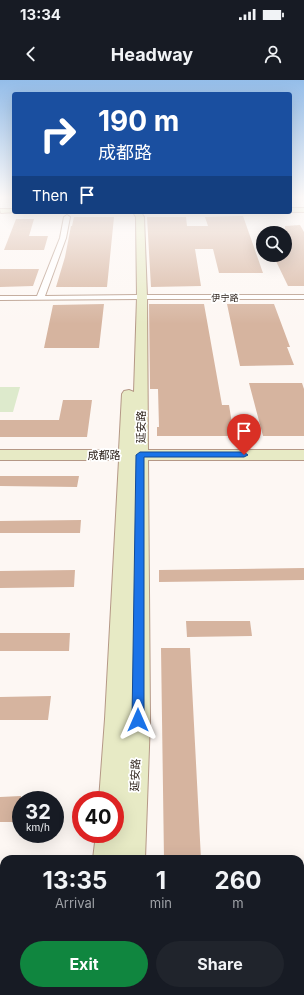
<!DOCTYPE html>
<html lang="en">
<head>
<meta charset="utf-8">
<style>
  body { margin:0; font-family:Inter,"Noto Sans SC",sans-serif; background:#20242c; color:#f1f3f6; height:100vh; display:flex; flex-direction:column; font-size:15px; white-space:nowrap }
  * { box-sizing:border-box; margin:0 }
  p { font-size:13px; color:#9ea1a6 }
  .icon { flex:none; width:22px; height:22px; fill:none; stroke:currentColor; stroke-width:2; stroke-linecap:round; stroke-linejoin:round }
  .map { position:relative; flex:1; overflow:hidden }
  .drawer { position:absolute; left:0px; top:775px; width:304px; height:140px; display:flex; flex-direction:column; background:#171b24; border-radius:12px 12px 0 0; box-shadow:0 4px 16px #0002 }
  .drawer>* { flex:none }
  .guide { position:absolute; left:12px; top:12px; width:280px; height:122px; border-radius:4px; box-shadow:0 4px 16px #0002; background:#1a4fa0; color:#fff; overflow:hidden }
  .tools { position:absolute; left:256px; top:146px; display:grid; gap:8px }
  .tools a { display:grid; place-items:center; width:36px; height:36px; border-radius:50%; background:#171b24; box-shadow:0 4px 16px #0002; font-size:20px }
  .speed { position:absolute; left:12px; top:711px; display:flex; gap:8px; font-size:20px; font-weight:700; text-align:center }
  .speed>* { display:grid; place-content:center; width:52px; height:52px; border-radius:50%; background:#171b24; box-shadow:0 4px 16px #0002; line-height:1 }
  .speed small { font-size:10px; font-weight:400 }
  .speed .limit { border:6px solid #d22; background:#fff; color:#111 }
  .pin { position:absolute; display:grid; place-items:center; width:34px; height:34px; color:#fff; margin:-41px -17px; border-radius:50% 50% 50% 0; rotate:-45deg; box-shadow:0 0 4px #0007 }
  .pin .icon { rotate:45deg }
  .me { position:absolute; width:44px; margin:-22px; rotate:0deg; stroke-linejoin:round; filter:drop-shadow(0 0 3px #0008) }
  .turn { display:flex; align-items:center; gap:14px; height:84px; padding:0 20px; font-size:18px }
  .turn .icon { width:52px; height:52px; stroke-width:2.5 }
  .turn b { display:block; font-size:28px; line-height:34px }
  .then { display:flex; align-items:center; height:38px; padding:0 20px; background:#0003; gap:8px; font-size:15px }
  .eta { display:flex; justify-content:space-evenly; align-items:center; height:68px; text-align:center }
  .eta b { font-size:24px; font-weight:700; line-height:28px }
  .cta { display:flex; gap:8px; margin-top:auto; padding:8px 20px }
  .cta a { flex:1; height:46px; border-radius:24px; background:#10863f; color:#fff; font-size:16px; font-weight:700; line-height:46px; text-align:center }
  .cta a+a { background:#20242c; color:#f1f3f6 }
  .status { display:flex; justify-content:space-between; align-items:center; height:28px; padding:0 20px; background:#171b24; direction:ltr }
  .status svg { height:11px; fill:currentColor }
  header { display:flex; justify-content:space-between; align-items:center; height:52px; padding:0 20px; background:#171b24; font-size:18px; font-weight:700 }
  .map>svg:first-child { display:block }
</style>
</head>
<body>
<div class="status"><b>13:34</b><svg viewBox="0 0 49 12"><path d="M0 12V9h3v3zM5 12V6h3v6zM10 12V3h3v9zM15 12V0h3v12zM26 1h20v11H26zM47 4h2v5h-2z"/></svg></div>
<header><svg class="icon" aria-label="back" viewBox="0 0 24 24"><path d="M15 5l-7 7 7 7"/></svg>Headway<svg class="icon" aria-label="person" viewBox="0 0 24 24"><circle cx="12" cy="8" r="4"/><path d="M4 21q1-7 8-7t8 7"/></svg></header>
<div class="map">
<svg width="304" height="915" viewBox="0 0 304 915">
  <rect width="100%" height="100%" fill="#fdf7f3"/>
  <path fill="#ddeacc" d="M0,307H20L13,332H0Z"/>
  <path fill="#d6b49f" d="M243,136L263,193H219L213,169H195L201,206L151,207L147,137H186L187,146H208L205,137Z
    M74,137H114L107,207H56L65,177L71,146H72Z
    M16,139H34L29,156H48L44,170H4Z
    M300,145L304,152V206H288L274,177H285V146Z
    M0,189H39L33,206L0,207Z
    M104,224L99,268H44L53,225Z
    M149,224H204L222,325H229L234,356H157V347H159L158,309H150Z
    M227,224H274L290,267H287L294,285L240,286Z
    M249,303H302L304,309V356H263Z
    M63,320H92L87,357H0V340H59Z
    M0,396H79L77,407L0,406Z
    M81,440L80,453H0V441Z
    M304,488V500L159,502V490Z
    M75,490L74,507L0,508V491Z
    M186,541H250L252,556L187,557Z
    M0,553H70L69,571H0Z
    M161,568H190L201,779H164Z
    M51,616L48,640H0V617Z
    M21,716V742H0V717Z"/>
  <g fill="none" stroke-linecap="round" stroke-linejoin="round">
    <g stroke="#b59886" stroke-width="2">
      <path id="street" d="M67,135L70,137L66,158L45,216L138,215L142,217L141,219L0,220V216H37L60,158L64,137Z
        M143,215H304V219H146L142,217Z"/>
    </g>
    <g stroke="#b59886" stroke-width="2">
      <path id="secondary" d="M290,128H304V132H288H290Z
        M0,129H14V132H17L1,133Z
        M133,132H141L144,137L147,217L148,370H304V380H148L150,640L145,779H93L96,754H115V743L119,746L120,729L115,732V720H99L105,639L119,380H0V370H119L122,314L124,311L129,310L134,312L137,217L136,137Z
        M82,911H141V915H82Z"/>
    </g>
    <use href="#street" fill="#fff" fill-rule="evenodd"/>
    <use href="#secondary" fill="#e7eac5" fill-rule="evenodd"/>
  </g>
  <linearGradient id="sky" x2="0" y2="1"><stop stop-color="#94bde9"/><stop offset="0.48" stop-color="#fefbfa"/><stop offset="1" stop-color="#fefbfa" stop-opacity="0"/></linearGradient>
  <rect width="304" height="244" fill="url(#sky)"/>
  <path fill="#1a73e8" stroke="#114b97" d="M140,372H244L248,375L244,377H144V640L142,644L138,645L134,644L132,640L136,375Z"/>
  <g text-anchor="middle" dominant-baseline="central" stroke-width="3.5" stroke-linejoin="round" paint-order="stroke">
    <g font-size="9" fill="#281d16" stroke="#fff">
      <text x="225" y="217">伊宁路</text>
    </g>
    <g font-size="11" fill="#281d16" stroke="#fff">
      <text transform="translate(141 347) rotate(-89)">延安路</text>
      <text x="104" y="375">成都路</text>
      <text transform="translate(135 695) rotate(-87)">延安路</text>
    </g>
  </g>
</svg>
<div class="tools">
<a><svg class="icon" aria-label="search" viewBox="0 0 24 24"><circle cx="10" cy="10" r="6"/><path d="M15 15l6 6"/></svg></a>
</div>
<div class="speed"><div>32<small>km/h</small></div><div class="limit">40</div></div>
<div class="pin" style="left:244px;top:375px;background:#d93025"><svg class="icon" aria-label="arrive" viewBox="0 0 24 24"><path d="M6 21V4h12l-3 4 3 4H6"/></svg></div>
<svg class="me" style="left:138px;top:640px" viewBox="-20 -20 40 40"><path d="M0-17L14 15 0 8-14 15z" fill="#1a73e8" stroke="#fff" stroke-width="4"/></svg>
<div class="guide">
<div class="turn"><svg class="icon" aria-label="right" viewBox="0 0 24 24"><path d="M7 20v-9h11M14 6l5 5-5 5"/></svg><div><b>190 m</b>成都路</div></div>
<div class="then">Then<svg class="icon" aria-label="arrive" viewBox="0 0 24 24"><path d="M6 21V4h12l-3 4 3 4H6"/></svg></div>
</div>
<section class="drawer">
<div class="eta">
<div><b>13:35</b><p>Arrival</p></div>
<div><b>1</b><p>min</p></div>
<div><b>260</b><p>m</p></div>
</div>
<div class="cta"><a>Exit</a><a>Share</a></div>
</section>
</div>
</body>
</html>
